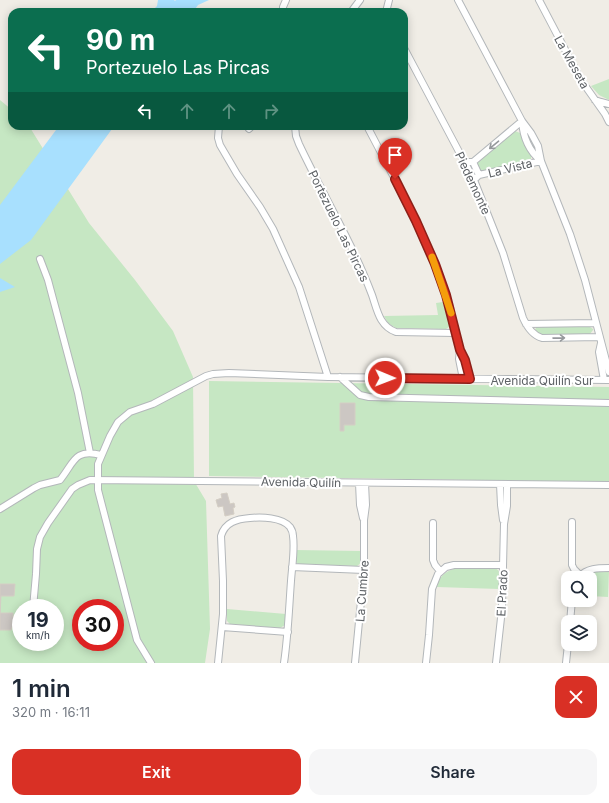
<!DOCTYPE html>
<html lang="en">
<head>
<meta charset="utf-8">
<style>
  body { margin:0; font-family:Inter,sans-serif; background:#f6f6f7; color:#1f2937; height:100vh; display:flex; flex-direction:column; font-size:15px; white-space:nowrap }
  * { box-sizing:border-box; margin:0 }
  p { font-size:13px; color:#747a83 }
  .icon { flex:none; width:22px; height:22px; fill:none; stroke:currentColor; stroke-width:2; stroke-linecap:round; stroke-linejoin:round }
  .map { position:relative; height:663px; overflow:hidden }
  .side { display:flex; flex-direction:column; background:#fff; flex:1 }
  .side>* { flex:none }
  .top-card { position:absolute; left:8px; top:8px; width:400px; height:122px; border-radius:12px; box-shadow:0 2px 10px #0003; background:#0b6e4f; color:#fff; overflow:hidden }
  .fabs { position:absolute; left:561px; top:571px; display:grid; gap:8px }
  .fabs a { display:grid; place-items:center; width:36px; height:36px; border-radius:8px; background:#fff; box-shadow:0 2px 10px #0003; font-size:20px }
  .speed { position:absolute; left:12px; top:599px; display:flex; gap:8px; font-size:20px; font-weight:700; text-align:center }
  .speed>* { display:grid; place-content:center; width:52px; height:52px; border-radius:50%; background:#fff; box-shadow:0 2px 10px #0003; line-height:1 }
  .speed small { font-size:10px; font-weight:400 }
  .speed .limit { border:6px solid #d22; background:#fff; color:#111 }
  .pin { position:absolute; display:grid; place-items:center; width:34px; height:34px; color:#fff; margin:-41px -17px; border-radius:50% 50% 50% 0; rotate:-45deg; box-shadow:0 0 4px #0007 }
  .pin .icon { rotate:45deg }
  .me { position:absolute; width:44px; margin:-22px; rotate:91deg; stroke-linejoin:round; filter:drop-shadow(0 0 3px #0008) }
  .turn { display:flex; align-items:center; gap:14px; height:84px; padding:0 12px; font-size:18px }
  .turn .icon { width:52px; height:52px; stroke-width:2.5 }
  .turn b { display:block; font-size:28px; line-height:34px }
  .lanes { display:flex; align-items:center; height:38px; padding:0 12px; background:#0003; justify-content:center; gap:20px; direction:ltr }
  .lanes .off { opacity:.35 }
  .round { display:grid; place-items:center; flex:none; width:42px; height:42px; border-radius:12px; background:#f6f6f7 }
  .head { display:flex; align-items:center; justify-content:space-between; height:68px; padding:0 12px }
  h1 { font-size:24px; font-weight:600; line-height:30px }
  .action { display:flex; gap:8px; margin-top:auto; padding:8px 12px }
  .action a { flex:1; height:46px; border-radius:12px; background:#d93025; color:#fff; font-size:16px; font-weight:600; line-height:46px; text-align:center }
  .action a+a { background:#f6f6f7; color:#1f2937 }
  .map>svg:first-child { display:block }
</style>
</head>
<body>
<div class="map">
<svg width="609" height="663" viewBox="0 0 609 663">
  <rect width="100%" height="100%" fill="#f0ede6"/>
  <path fill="#c6e7c3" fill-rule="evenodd" d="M609,79V100L599,95L591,86Z
    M0,100L12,110V126H29L89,223L135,280L173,331L193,377L194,481L206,501L210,629L205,663H0ZM21,608H55V642H21ZM81,608H115V642H81Z
    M515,131L520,133L531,154V159L526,162L481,171L477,166L478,161Z
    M443,302L450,325L449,327L446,329L396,328L388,323L384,316L438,315L436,303Z
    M587,325L593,329V330L590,334L540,335L535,331L536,327Z
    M209,381L609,387V482L209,476Z
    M295,550L362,551L361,563L357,566L298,564L295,561Z
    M495,568L498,570L499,572V589L437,587C442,561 474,568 495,568Z
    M596,571H609L608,597L590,596V578H582L591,572Z
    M227,609L286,614L285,625L280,628L230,624L227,621Z"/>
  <path fill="#a8e0fe" d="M158,0H174L175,1L176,0H209L198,5L193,12H151L157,6Z
    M59,126H126L112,129L31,240L0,264V205Z
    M0,278L15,287L0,292Z"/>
  <path fill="#ccc7c3" stroke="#d4cec4" d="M340,403H355V425H344V431H340Z
    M227,493L230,504L234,503L235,507L233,508L234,514L225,516L223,506L218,507L216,500L222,498L221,494Z
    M0,584H15L14,596H1L0,613H13V617H18L17,627H12L11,630H0Z"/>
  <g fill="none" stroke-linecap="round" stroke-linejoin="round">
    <g stroke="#b3b7ba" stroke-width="8">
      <path id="minor" d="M458,0L522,121L531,133L538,146L541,161L570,234L585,280L609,372
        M539,0L581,80L605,114L609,122
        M283,12V7L286,0
        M351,12L360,0
        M386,12L389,0
        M404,48L474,180L503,253L523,318C527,327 532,335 542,338L599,337
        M595,100L601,102L609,104
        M522,121C523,136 529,151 541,161
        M219,126L218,138L220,145L237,174L260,207L273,229L299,287L328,377
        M295,126L296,136L299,144C323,195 352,242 372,295C377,309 379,326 396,332L456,333
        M367,126L410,208L431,255L446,295L460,350L465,360L470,379
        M249,129L252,126
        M464,162H473L522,121
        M473,162L479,175
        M474,180L479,175L541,161
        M40,259L48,280L78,393L90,453
        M526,324L596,323
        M601,343L599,352L604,380
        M460,350L459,359L463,379
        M340,377L360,395L369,397L609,403
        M359,483L360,505L363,518
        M500,484L501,505L503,520
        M0,509L34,488L40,485L60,480C74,463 74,448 101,455
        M572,522V565L574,569L580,575
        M433,523V560L435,565L440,571
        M292,567L364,570
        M579,577C587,568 598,568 609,568
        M33,608L36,574L37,549L40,537L48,523L72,489L78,485L90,480L609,485
        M570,622L572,600
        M222,627L288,632
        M30,645V642
        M151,663L137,640L98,490V464L110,436L118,422L130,412L153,404L206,376L213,374L229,373L328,377L609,380
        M218,663L223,614V581L221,536C225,522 237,519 250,518C261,517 282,517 290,527C292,530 293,532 293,536C295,550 292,566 291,581C289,608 288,636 284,663
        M355,663L364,570V520L366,505L365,483
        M426,663L429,635L432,589L438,574L446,567L454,565H503
        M496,663L502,609L504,524L507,506V484
        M566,663L568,644"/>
    </g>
    <use href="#minor" stroke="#fff" stroke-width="6"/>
  </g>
  <defs><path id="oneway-shaft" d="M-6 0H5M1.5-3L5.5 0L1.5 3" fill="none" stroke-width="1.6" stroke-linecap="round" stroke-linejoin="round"/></defs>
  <g stroke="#96999c">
    <use href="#oneway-shaft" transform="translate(494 145) rotate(140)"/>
    <use href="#oneway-shaft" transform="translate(559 338) rotate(-1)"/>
  </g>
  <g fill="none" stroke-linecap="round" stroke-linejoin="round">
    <g stroke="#8d1f18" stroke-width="10">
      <path id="route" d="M385,378L470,379L465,360L460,350L446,295L435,264L416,221L395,179"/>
    </g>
    <use href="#route" stroke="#d93025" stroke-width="7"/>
    <path stroke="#f59e0b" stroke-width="7" d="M432,257L442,286L451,313"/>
  </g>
  <g text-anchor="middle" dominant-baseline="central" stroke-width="4" stroke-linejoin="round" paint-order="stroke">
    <g font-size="12" fill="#5e6266" stroke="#fff">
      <text transform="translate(572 62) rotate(61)">La Meseta</text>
      <text transform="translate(510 168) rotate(-14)">La Vista</text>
      <text transform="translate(473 183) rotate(65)">Piedemonte</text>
      <text transform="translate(339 226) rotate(64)">Portezuelo Las Pircas</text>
      <text x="542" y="380">Avenida Quilín Sur</text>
      <text transform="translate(301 482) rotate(1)">Avenida Quilín</text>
      <text transform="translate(362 591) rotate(-86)">La Cumbre</text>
      <text transform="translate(502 593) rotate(-87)">El Prado</text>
    </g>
  </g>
</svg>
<div class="fabs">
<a><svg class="icon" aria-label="search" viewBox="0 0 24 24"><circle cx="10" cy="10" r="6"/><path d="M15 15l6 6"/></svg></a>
<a><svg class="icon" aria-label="layers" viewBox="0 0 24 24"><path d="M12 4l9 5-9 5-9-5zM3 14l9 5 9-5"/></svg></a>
</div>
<div class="speed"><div>19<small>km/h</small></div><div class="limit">30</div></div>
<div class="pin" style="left:395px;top:179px;background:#d93025"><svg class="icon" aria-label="arrive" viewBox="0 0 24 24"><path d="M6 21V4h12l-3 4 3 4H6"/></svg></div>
<svg class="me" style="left:385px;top:378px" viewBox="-20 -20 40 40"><circle r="17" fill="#d93025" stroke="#fff" stroke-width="3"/><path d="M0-11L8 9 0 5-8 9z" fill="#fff"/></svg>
<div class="top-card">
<div class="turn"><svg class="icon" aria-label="left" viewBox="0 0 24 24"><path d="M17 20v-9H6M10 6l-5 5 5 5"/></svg><div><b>90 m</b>Portezuelo Las Pircas</div></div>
<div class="lanes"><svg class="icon" aria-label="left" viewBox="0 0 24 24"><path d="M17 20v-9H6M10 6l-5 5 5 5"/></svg><svg class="icon off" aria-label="ahead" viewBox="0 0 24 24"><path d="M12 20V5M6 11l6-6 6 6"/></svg><svg class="icon off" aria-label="ahead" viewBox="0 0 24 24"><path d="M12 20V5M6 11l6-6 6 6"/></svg><svg class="icon off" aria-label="right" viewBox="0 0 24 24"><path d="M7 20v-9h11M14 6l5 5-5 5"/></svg></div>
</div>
</div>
<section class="side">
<div class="head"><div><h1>1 min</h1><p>320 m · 16:11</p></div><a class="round" style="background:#d93025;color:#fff"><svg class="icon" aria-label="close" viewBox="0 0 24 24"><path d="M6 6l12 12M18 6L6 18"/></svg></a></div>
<div class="action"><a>Exit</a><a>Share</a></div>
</section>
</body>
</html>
